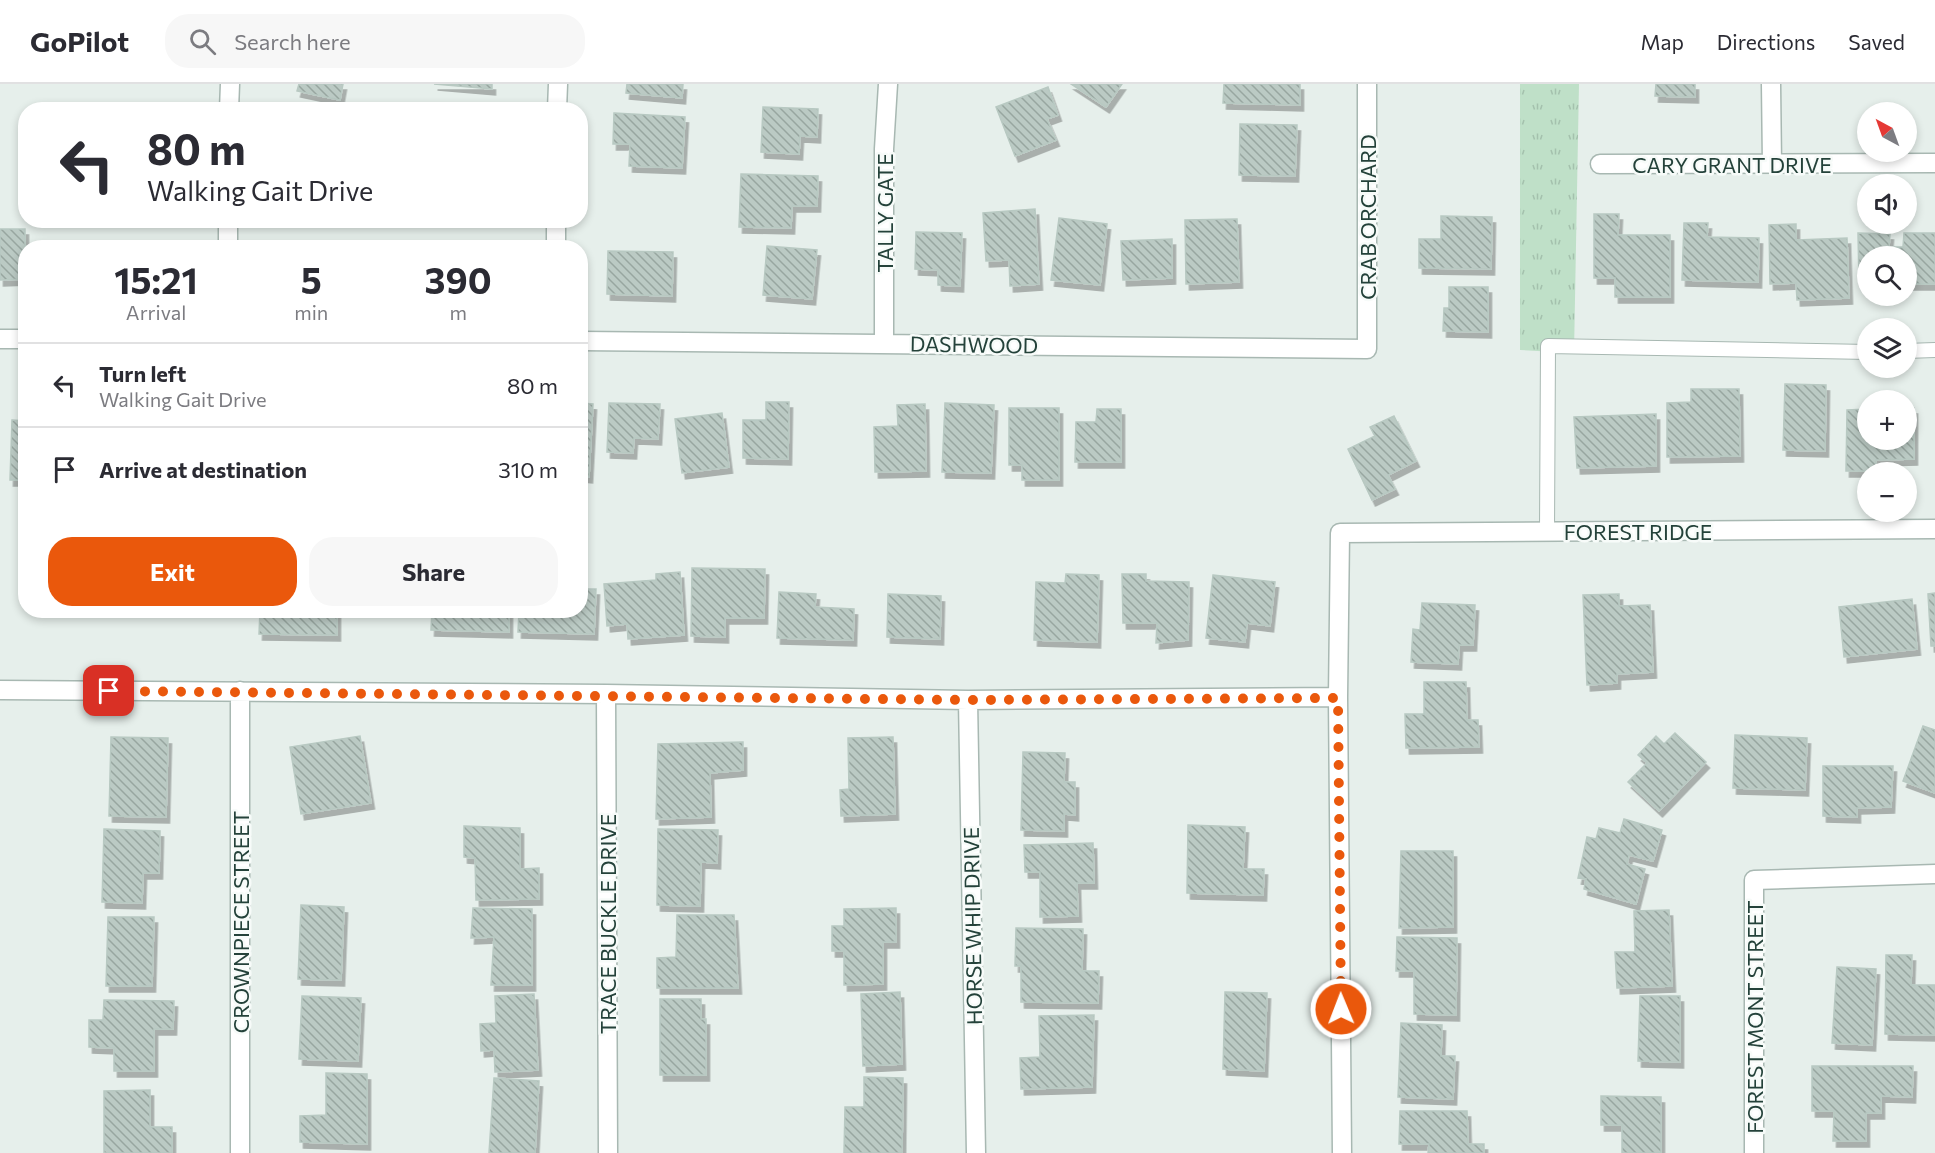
<!DOCTYPE html>
<html lang="en">
<head>
<meta charset="utf-8">
<style>
  body { margin:0; font-family:Commissioner,sans-serif; background:#f7f7f7; color:#2b2b33; height:100vh; display:flex; flex-direction:column; font-size:22px; white-space:nowrap }
  * { box-sizing:border-box; margin:0 }
  p { font-size:20px; color:#7c7c81 }
  .icon { flex:none; width:33px; height:33px; fill:none; stroke:currentColor; stroke-width:2; stroke-linecap:round; stroke-linejoin:round }
  .map { position:relative; flex:1; overflow:hidden }
  .side { position:absolute; left:18px; top:156px; width:570px; height:378px; display:flex; flex-direction:column; background:#fff; border-radius:24px; box-shadow:0 3px 9px #0003 }
  .side>* { flex:none }
  .hud { position:absolute; left:18px; top:18px; width:570px; height:126px; border-radius:24px; box-shadow:0 3px 9px #0003; background:#fff; color:#2b2b33; overflow:hidden }
  .needle { width:39px; rotate:319deg }
  .controls { position:absolute; left:1857px; top:18px; display:grid; gap:12px }
  .controls a { display:grid; place-items:center; width:60px; height:60px; border-radius:50%; background:#fff; box-shadow:0 3px 9px #0003; font-size:30px }
  .pin { position:absolute; display:grid; place-items:center; width:51px; height:51px; color:#fff; margin:-26px; border-radius:12px; box-shadow:0 3px 9px #0006 }
  .me { position:absolute; width:66px; margin:-33px; rotate:359deg; stroke-linejoin:round; filter:drop-shadow(0 0 4px #0008) }
  .turn { display:flex; align-items:center; gap:21px; height:126px; padding:0 30px; font-size:27px }
  .turn .icon { width:78px; height:78px; stroke-width:2.5 }
  .turn b { display:block; font-size:42px; line-height:51px }
  .eta { display:flex; justify-content:space-evenly; align-items:center; height:102px; text-align:center }
  .eta b { font-size:36px; font-weight:700; line-height:42px }
  .action { display:flex; gap:12px; margin-top:auto; padding:12px 30px }
  .action a { flex:1; height:69px; border-radius:24px; background:#ea580c; color:#fff; font-size:24px; font-weight:700; line-height:69px; text-align:center }
  .action a+a { background:#f7f7f7; color:#2b2b33 }
  ul { padding:0; list-style:none }
  li { display:flex; align-items:center; gap:18px; height:84px; padding:0 30px; border-top:2px solid #e1e1e2 }
  li div { flex:1 }
  li b { display:block; font-size:22px }
  li em { font-style:normal }
  header { display:flex; align-items:center; gap:36px; box-sizing:border-box; height:84px; padding:0 30px; background:#fff; border-bottom:2px solid #e1e1e2 }
  header strong { font-size:28px }
  nav { display:flex; gap:33px; margin-inline-start:auto; font-size:21px }
  .search { width:420px; height:54px; background:#f7f7f7; display:flex; align-items:center; gap:15px; box-sizing:border-box; padding:0 21px; border-radius:24px; color:#7c7c81; font-size:22px }
  .map>svg:first-child { display:block }
</style>
</head>
<body>
<header>
<strong>GoPilot</strong>
<div class="search"><svg class="icon" aria-label="search" viewBox="0 0 24 24"><circle cx="10" cy="10" r="6"/><path d="M15 15l6 6"/></svg>Search here</div>
<nav><a>Map</a><a>Directions</a><a>Saved</a></nav>
</header>
<div class="map">
<svg width="1935" height="1069" viewBox="0 0 1935 1069">
  <defs>
    <pattern id="grass-tufts" width="24" height="20" patternUnits="userSpaceOnUse" patternTransform="scale(1.5)"><rect width="24" height="20" fill="#bfe0c8"/><path d="M3 7l-1-3M5 7V3M7 7l1-3M15 17l-1-3M17 17v-4M19 17l1-3" fill="none" stroke="#a4c1ad"/></pattern>
    <pattern id="building-back-hatch" width="6" height="6" patternUnits="userSpaceOnUse" patternTransform="scale(1.5)"><rect width="6" height="6" fill="#bbcac4"/><path d="M-1 5l2 2M0 0l6 6M5-1l2 2" fill="none" stroke="#98a6a0"/></pattern>
    <filter id="shadow"><feDropShadow dx="3.5" dy="6" stdDeviation="0" flood-color="#0004"/></filter>
  </defs>
  <rect width="100%" height="100%" fill="#e6efeb"/>
  <path fill="url(#grass-tufts)" d="M1520,0H1579L1574,269L1520,266Z"/>
  <path fill="url(#building-back-hatch)" stroke="#b8c9c2" stroke-width="1.5" filter="url(#shadow)" d="M299,0H343L340,16L297,7Z
    M434,0H492V5Z
    M627,0H683L682,14L626,9Z
    M1071,0H1122L1106,23Z
    M1224,0H1300V21L1223,19Z
    M1656,0H1695V13L1655,12Z
    M1048,3L1058,31L1047,35L1056,56L1015,72L996,23Z
    M763,23L818,25L817,53L800,52L799,70L761,68Z
    M614,29L685,33L682,84L629,82L630,60H613Z
    M1240,40L1297,41L1295,92L1239,91Z
    M741,90L818,92L817,122H792L791,144L739,143Z
    M1035,125L1039,200L1010,202L1009,176L986,177L983,129Z
    M1594,130H1619L1618,151H1670V213H1615V194H1594Z
    M1441,132L1492,133L1491,185L1419,184V155H1441Z
    M1059,134L1107,140L1100,201L1051,196Z
    M1237,135L1239,198L1186,200L1185,136Z
    M1684,139H1708L1707,153L1759,154L1758,198L1682,196Z
    M1796,140V156L1847,154L1849,214L1797,216L1796,199L1770,200L1769,141Z
    M0,145H25V162H49L26,164V195L0,196Z
    M916,148L962,149L960,202L938,201V186L915,185Z
    M1858,149L1890,150L1889,163H1903L1904,149H1935V200H1906V172H1868V199H1859Z
    M1172,155V194L1123,196L1121,157Z
    M767,162L817,166L812,215L763,211Z
    M608,167L673,168L672,212L607,210Z
    M1449,203H1488V248L1443,247L1444,224H1449Z
    M1785,300L1826,301L1825,367L1783,366Z
    M1691,305H1739L1740,372L1667,373V319L1691,318Z
    M766,318H789L788,375L743,374V336H766Z
    M580,319L593,320L589,393L580,392Z
    M609,319L660,320L658,355L634,354L633,369L607,368Z
    M945,319L994,321L991,389L942,388Z
    M925,320L926,387L875,388L874,343L898,342L897,321Z
    M1009,324H1059V396H1022V381H1009Z
    M1906,324H1914V375L1876,376L1875,387H1846L1847,326L1868,325V356H1906Z
    M1097,325H1121V378H1075L1076,338H1096Z
    M722,329L729,383L682,389L675,335Z
    M1656,330V382L1577,384L1574,333Z
    M1394,332L1416,377L1388,391L1395,405L1372,416L1348,365L1375,352L1370,343Z
    M12,336L26,337V396H10Z
    M692,484L765,485L764,534H725V553L691,552Z
    M680,488L684,551L628,555L627,540L607,542L604,500L656,496V490Z
    M1066,490L1099,491L1097,558L1034,556L1036,498L1065,499Z
    M1122,490H1146V497L1189,498L1188,556L1156,559L1157,539H1123Z
    M1213,491L1275,498L1270,542L1247,539L1245,558L1206,554Z
    M580,505H596L594,550L518,548L519,526H580Z
    M779,508L816,510L815,523L854,525L853,556L777,554Z
    M1935,509V562H1931L1928,510Z
    M888,510L941,512L940,555L887,553Z
    M1619,510V522L1650,521L1653,588L1617,590V599L1587,601L1583,511Z
    M1912,515L1917,565L1844,573L1839,523Z
    M1422,519L1475,521L1473,561H1459L1458,580L1411,578L1413,545L1420,546Z
    M260,526H337V551L259,550Z
    M432,526H509V548L431,546Z
    M1424,598H1466L1467,636H1478L1479,663L1406,664L1405,630H1424Z
    M1923,642L1935,646V709L1903,697Z
    M1675,649L1706,678L1659,727L1628,698L1647,679L1638,671L1656,652L1664,660Z
    M1735,651L1807,654L1805,706L1733,704Z
    M360,652L371,719L301,730L290,663Z
    M111,653L168,654L166,733L109,732Z
    M893,653L895,730L841,732L840,706L849,705L848,654Z
    M743,658V686L710,689L711,733L656,735L658,660Z
    M1023,668L1065,669L1064,698H1075V731L1064,730V747L1021,746Z
    M1823,682H1893L1891,723L1857,724V733L1823,732Z
    M1624,735L1662,746L1653,777L1629,771L1627,780L1645,785L1636,820L1584,805L1586,795L1578,794L1587,753L1596,755L1599,744L1620,749Z
    M1188,741L1245,743L1243,785H1264L1263,811L1187,809Z
    M464,742L520,744V785L539,784V815L476,816L475,774L464,773Z
    M104,745L160,747L159,789H143L142,819L102,818Z
    M658,745L718,746L717,779L701,778L700,822L657,821Z
    M1093,759L1094,799H1077L1078,832L1040,833V788H1025L1024,761Z
    M1401,767H1453V843L1399,844Z
    M301,821L344,823L341,896L298,895Z
    M473,824L532,825V901H491L494,853L471,854Z
    M896,824V858H883V900L844,901V867H832V842H844V825Z
    M1669,826L1672,902L1617,904L1615,868H1635L1634,827Z
    M677,831H734L738,904H657V874L676,873Z
    M108,833H154L152,902H106Z
    M1016,844L1083,845L1082,887H1099L1098,919L1021,918V882H1015Z
    M1397,853L1457,854L1456,931L1414,930V887H1396Z
    M1886,871H1912L1911,901H1935V951L1885,950Z
    M1837,883L1876,885L1872,961L1832,959Z
    M900,908L902,980L863,982L861,910Z
    M1225,908L1267,909L1264,987L1223,985Z
    M534,910L538,986L495,988L494,966L481,967L480,940L496,939L495,912Z
    M302,912L361,914L358,977L299,975Z
    M1640,912H1680V978L1638,977Z
    M660,915H701V935H706V991H660Z
    M104,916L174,917L173,945H154V987H114V964L89,963V936H103Z
    M1094,931L1092,1003L1021,1005L1020,974L1040,973L1039,932Z
    M1401,939L1442,941L1441,972H1455L1453,1015L1398,1013Z
    M1812,982H1913L1912,1013L1881,1012V1029H1866V1057H1833L1834,1027H1812Z
    M326,989L367,990V1060L300,1058V1032L326,1031Z
    M864,993L903,994L902,1069H844L845,1023H864Z
    M494,994L539,997L535,1069H489Z
    M150,1006V1043H172V1069H104V1007Z
    M1601,1012L1661,1013V1069H1622V1041H1601Z
    M1400,1027H1467L1468,1060H1484V1069H1428L1429,1060H1399Z"/>
  <g fill="none" stroke-linecap="round" stroke-linejoin="round">
    <g stroke="#a8b8b2" stroke-width="16">
      <path id="service" d="M1906,267L1935,266
        M1547,448L1548,262L1868,268"/>
    </g>
    <g stroke="#a8b8b2" stroke-width="21">
      <path id="minor" d="M1771,0L1772,80
        M229,26L230,0
        M557,26L558,0
        M1600,80L1935,79
        M228,164V136
        M556,164V136
        M0,255H26
        M580,257L1367,265V0
        M884,259V65L888,0
        M0,606L606,610L968,616L1338,613
        M606,610L608,1069
        M968,616L976,1069
        M240,1069V607
        M1342,1069L1338,613L1340,449L1935,445
        M1754,1069V796L1935,790"/>
    </g>
    <use href="#service" stroke="#fff" stroke-width="14"/>
    <use href="#minor" stroke="#fff" stroke-width="18"/>
  </g>
  <g fill="none" stroke-linecap="round" stroke-linejoin="round">
    <path stroke="#ea580c" stroke-width="10" stroke-dasharray="0 18" d="M109,607L968,616L1338,614L1341,925"/>
  </g>
  <g text-anchor="middle" dominant-baseline="central" stroke-width="5" stroke-linejoin="round" paint-order="stroke">
    <g font-size="21" fill="#24423a" stroke="#f7fbf9">
      <text x="1732" y="80">CARY GRANT DRIVE</text>
      <text transform="translate(884 129) rotate(-90)">TALLY GATE</text>
      <text transform="translate(1367 133) rotate(-90)">CRAB ORCHARD</text>
      <text transform="translate(974 260) rotate(1)">DASHWOOD</text>
      <text x="1638" y="447">FOREST RIDGE</text>
      <text transform="translate(240 838) rotate(-90)">CROWNPIECE STREET</text>
      <text transform="translate(607 840) rotate(-90)">TRACE BUCKLE DRIVE</text>
      <text transform="translate(972 842) rotate(-91)">HORSE WHIP DRIVE</text>
      <text transform="translate(1754 933) rotate(-90)">FOREST MONT STREET</text>
    </g>
  </g>
</svg>
<div class="controls">
<a><svg class="needle" viewBox="-14 -14 28 28"><path d="M0-13l5 13h-10z" fill="#e53935"/><path d="M0 13l5-13h-10z" fill="#7c7c81"/></svg></a>
<a><svg class="icon" aria-label="sound" viewBox="0 0 24 24"><path d="M4 9h4l5-4v14l-5-4H4zM17 9q2 3 0 6"/></svg></a>
<a><svg class="icon" aria-label="search" viewBox="0 0 24 24"><circle cx="10" cy="10" r="6"/><path d="M15 15l6 6"/></svg></a>
<a><svg class="icon" aria-label="layers" viewBox="0 0 24 24"><path d="M12 4l9 5-9 5-9-5zM3 14l9 5 9-5"/></svg></a>
<a>+</a>
<a>−</a>
</div>
<div class="pin" style="left:109px;top:607px;background:#d93025"><svg class="icon" aria-label="arrive" viewBox="0 0 24 24"><path d="M6 21V4h12l-3 4 3 4H6"/></svg></div>
<svg class="me" style="left:1341px;top:925px" viewBox="-20 -20 40 40"><circle r="17" fill="#ea580c" stroke="#fff" stroke-width="3"/><path d="M0-11L8 9 0 5-8 9z" fill="#fff"/></svg>
<div class="hud">
<div class="turn"><svg class="icon" aria-label="left" viewBox="0 0 24 24"><path d="M17 20v-9H6M10 6l-5 5 5 5"/></svg><div><b>80 m</b>Walking Gait Drive</div></div>
</div>
<section class="side">
<div class="eta">
<div><b>15:21</b><p>Arrival</p></div>
<div><b>5</b><p>min</p></div>
<div><b>390</b><p>m</p></div>
</div>
<ul>
<li><svg class="icon" aria-label="left" viewBox="0 0 24 24"><path d="M17 20v-9H6M10 6l-5 5 5 5"/></svg><div><b>Turn left</b><p>Walking Gait Drive</p></div><em>80 m</em></li>
<li><svg class="icon" aria-label="arrive" viewBox="0 0 24 24"><path d="M6 21V4h12l-3 4 3 4H6"/></svg><div><b>Arrive at destination</b></div><em>310 m</em></li>
</ul>
<div class="action"><a>Exit</a><a>Share</a></div>
</section>
</div>
</body>
</html>
